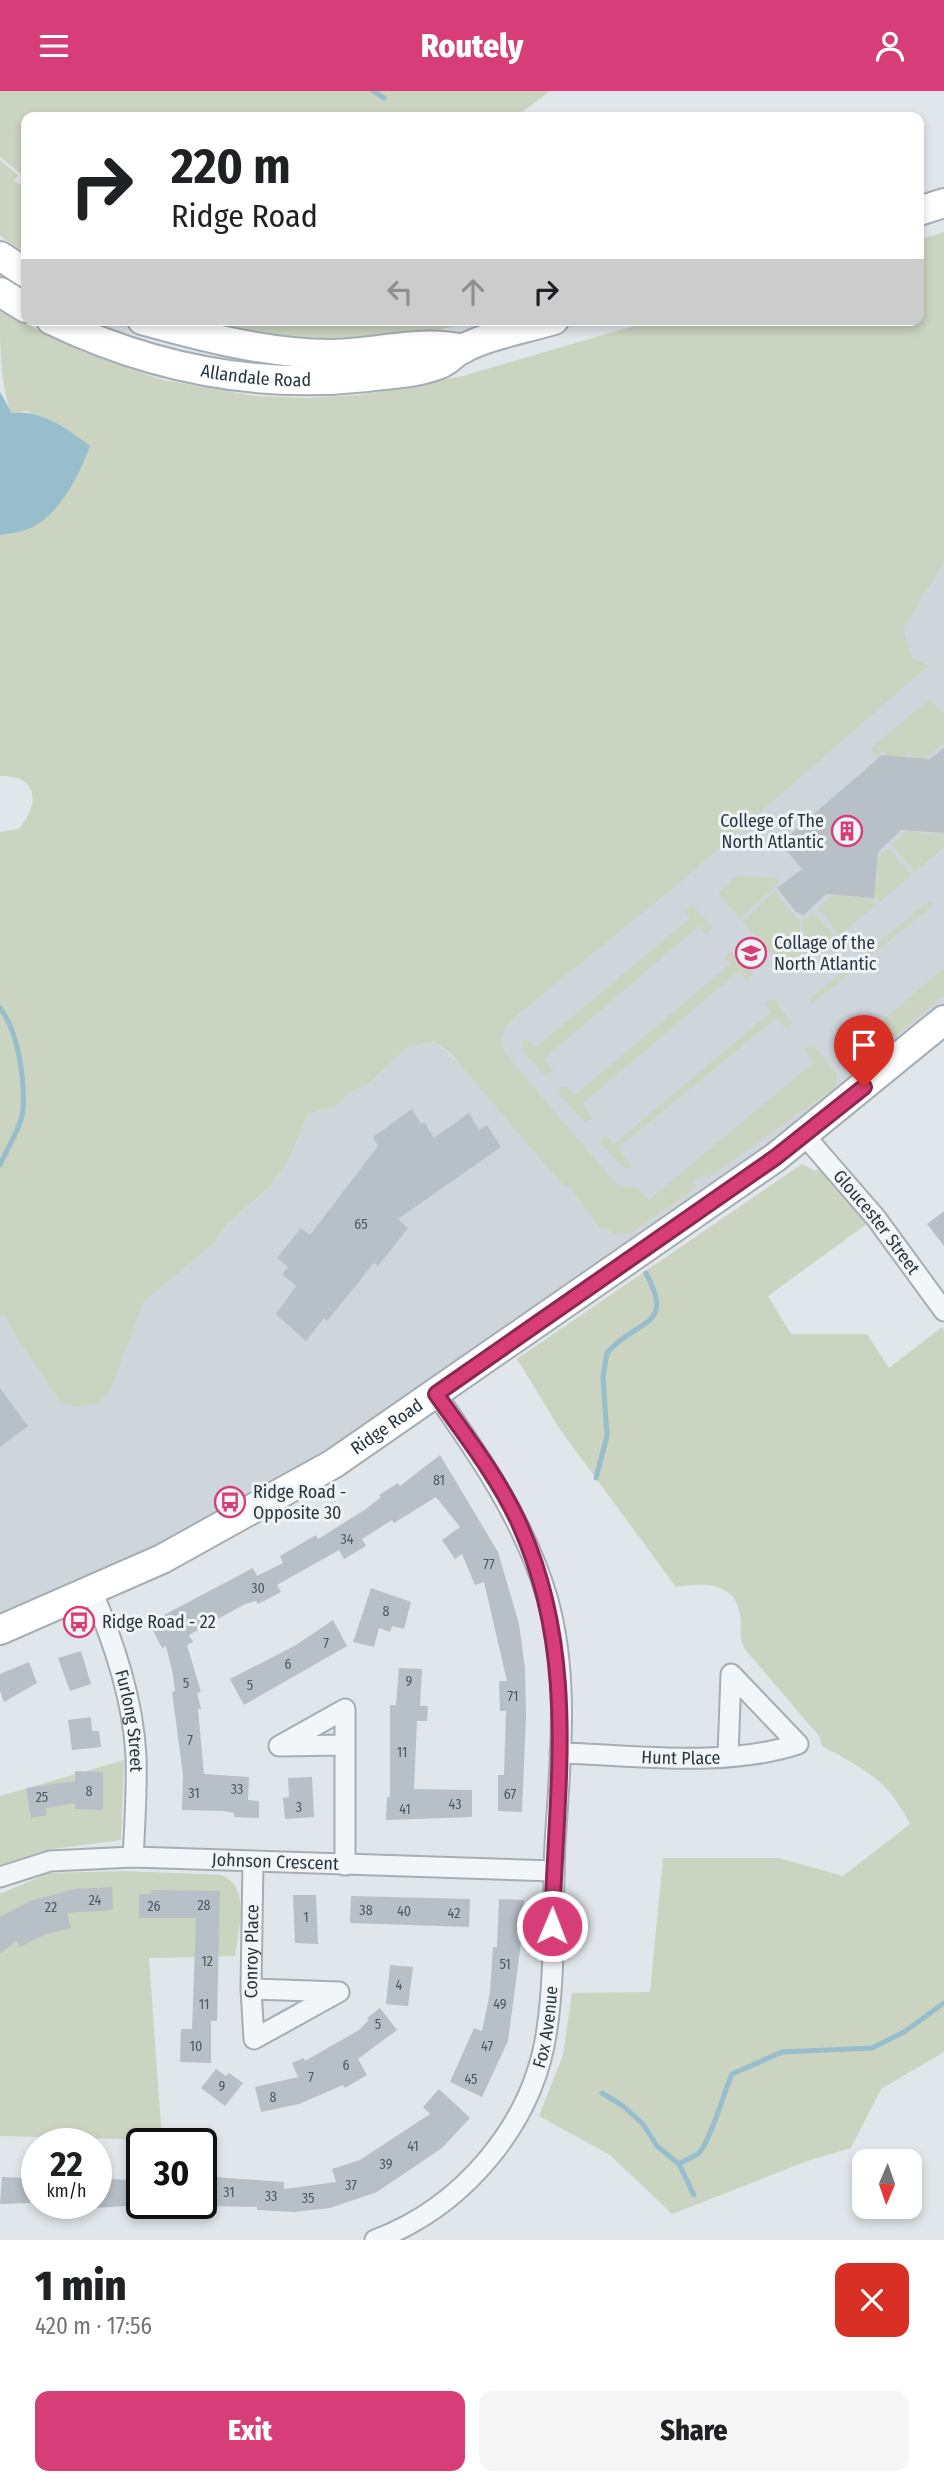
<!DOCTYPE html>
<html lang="en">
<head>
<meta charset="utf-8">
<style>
  body { margin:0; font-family:"Fira Sans Condensed",sans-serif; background:#f6f6f6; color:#202124; height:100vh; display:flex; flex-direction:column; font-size:26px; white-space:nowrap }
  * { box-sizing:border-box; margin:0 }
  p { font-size:23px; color:#757577 }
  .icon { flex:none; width:38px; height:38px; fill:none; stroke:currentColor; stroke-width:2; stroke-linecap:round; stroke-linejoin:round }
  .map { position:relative; height:2149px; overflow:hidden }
  .side { display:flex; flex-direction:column; background:#fff; flex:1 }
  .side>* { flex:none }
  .banner { position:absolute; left:21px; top:21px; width:903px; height:214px; border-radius:14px; box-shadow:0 4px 10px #0003; background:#fff; color:#202124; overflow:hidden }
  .needle { width:46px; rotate:182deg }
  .controls { position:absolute; left:852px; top:2058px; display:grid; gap:14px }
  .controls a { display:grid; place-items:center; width:70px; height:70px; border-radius:14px; background:#fff; box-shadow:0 4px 10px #0003; font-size:35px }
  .speed { position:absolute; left:21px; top:2037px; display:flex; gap:14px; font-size:35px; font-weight:700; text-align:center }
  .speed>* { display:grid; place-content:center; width:91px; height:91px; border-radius:50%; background:#fff; box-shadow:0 4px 10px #0003; line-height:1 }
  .speed small { font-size:18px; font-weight:400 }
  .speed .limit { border:4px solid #111; border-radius:10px; background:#fff; color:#111 }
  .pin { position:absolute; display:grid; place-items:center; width:60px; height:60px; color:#fff; margin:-72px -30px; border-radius:50% 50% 50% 0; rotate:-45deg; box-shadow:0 0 7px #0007 }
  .pin .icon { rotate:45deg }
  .me { position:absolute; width:77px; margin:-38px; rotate:1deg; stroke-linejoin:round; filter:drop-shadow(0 0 5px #0008) }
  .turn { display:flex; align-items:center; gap:24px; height:147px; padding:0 35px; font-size:32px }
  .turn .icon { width:91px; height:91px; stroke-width:2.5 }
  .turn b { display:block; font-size:49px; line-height:60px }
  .lanes { display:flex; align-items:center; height:66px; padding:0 35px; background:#0003; justify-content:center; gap:35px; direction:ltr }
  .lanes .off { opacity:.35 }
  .round { display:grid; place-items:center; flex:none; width:74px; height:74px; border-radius:14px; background:#f6f6f6 }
  .summary { display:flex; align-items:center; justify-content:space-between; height:119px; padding:0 35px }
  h1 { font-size:42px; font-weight:800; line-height:52px }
  .cta { display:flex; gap:14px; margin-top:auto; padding:14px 35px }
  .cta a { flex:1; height:80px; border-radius:14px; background:#d73d76; color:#fff; font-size:28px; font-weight:800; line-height:80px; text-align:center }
  .cta a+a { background:#f6f6f6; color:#202124 }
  header { display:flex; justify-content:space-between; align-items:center; height:91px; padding:0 35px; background:#d73d76; color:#fff; font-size:32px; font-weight:800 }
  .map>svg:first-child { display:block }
</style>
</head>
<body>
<header><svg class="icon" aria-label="menu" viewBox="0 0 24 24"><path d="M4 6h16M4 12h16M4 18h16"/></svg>Routely<svg class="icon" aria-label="person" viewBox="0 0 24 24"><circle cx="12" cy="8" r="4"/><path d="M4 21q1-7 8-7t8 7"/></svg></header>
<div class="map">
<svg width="944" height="2149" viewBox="0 0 944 2149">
  <rect width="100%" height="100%" fill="#e0e6ea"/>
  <path fill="#ced6dc" d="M944,407V929L333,1373L0,1539V1225H6L11,1239L61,1312L125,1254L143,1212L215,1151L227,1133L268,1097L286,1074L309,1022L336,1016L350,1001L367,994L408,956L436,951L461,974Z"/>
  <path fill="#cad4c0" d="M0,0H550L516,26H26V87L0,66Z
    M0,69L18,84L14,90L20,94L26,89V162L0,145Z
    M944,141V471L903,538L912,567L928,575L678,793L523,919C510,930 495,944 505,962L617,1094L638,1097L649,1109L814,971L805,959L809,956L816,957L837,983L836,996L708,1087L705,1083L693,1091L697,1096L630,1143L612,1142L606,1136L601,1138L570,1097L560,1091L451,963L436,951L408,956L367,994L350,1001L336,1016L309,1022L286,1074L268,1097L227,1133L215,1151L143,1212L110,1300L97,1313L78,1316L61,1312L11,1239L6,1225H0V741L19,738C40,713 39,684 0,685V444L32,437L57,335L27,320L12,322C0,298 0,251 0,220L85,262L163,289L255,305L308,307L360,304L463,285L654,229H919V149Z
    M198,229H475C386,257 287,257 198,229Z
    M929,608L944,623V652L925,668L912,666L910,660L905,666L886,664L883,659L877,668L871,657Z
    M908,739L928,743L944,742V756L915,781L892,754Z
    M889,757L911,784L880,811L874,804L875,792L878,791L877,768Z
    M737,785L777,787L780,791L740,828L718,802Z
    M774,801L800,830L799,880L792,884L742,831Z
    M833,804L871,807L877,813L840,844L817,818Z
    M929,810L933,814L813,912L809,908Z
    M692,814L712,835L711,839L706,843L699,835L544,968L554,980L544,984L523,960V950L527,948L535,957L690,827L684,820Z
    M814,822L836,847L804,876L803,830Z
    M731,861L753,882L747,890L739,880L582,1013L593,1027L584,1031L559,1003L561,996L566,995L575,1004L730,873L725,866Z
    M944,877V904L876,962L870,967L860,966L858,970L847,960Z
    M771,908L775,909L792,933L786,938L776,927L618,1057L632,1075L624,1078L601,1052L605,1044L614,1053L771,921L765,912Z
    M802,1073L815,1080L819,1077L868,1132L768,1205L791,1243H867L889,1277L942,1236L944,1240V1961L881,1998L851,2057L807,2070L672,2123L610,2064L539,2025L563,1964L572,1902L650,1901L663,1767H779L843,1785L910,1733C888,1689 863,1677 822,1655L819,1645L744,1557C738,1541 742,1538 740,1524C736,1490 701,1492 676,1496L561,1340L517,1268Z
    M124,1669L121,1749L45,1759L0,1774V1705Z
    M123,1780L221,1784C252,1796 238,1838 235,1865L149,1867L162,2049L0,2045V1803L49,1782Z"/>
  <path fill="#98bdcc" d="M0,301L12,322C40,318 68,338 90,355C79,384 62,420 33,436C24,441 10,442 0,444Z"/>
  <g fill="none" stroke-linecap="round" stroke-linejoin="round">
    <path stroke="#98bdcc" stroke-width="5" d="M373,0L384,7
      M0,917C18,940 25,988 23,1018C22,1035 7,1057 0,1074
      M596,1387L607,1345L603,1286L607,1262C637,1227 676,1237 646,1182
      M602,2002L623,2015L643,2033L657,2055L679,2073L694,2104
      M679,2073C685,2069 694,2066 699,2062C710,2051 724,2001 732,1983L782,1961L872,1957L904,1941L944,1912"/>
  </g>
  <path fill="#b7c0c7" d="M944,657V742L901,739L878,761L874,807L826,803L804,824L796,821L777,797L802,778L780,752L882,664L930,668Z
    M412,1018L421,1033L425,1032L434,1047L469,1022L479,1039L487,1034L501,1056L398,1128L408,1137L378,1175L374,1172L327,1230L324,1227L306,1250L276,1223L296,1195L282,1183L288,1176L277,1167L301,1137L310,1144L378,1055L373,1046Z
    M944,1120V1155L927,1133Z
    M0,1297L28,1335L0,1356Z
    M440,1364L498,1461L519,1533L525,1577L526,1625L522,1721L498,1720V1684H504L506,1620H500L499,1590H507L484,1491L475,1494L462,1463L455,1468L442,1449L460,1436L436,1406L394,1432L392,1429L362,1448L366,1455L344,1468L339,1459L277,1494L281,1501L258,1513L256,1510L245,1513L189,1544L193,1551L187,1554L201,1601L197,1602L201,1618H198L204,1683L249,1686L248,1709L259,1710V1727L234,1726V1722L224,1720L182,1719L183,1684L172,1601L175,1600L173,1584L166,1555L162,1557L151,1536L166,1527L164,1524L253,1477L257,1485L283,1472L280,1465L316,1444L318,1448L366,1418L381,1406L379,1404L398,1392L400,1395Z
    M371,1497L411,1511L404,1538L392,1535L390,1541L379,1537L374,1556L353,1551Z
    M333,1529L347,1555L244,1614L230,1588L296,1554Z
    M81,1560L91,1593L70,1600L58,1567Z
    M29,1571L37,1592L4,1611L0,1600V1583Z
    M399,1577L422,1578L420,1615H428L427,1630H417L414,1698L472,1699V1726L386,1729L387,1706H390V1614H396Z
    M91,1626L92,1640H99L101,1656L72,1659L68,1629Z
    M75,1680L103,1681V1719L75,1718V1712L46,1717L47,1724L31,1727L26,1697L75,1690Z
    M312,1686L314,1726L285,1728L283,1707L289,1706L288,1687Z
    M112,1796L113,1819L67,1822L71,1837L46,1843L20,1856L16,1850L0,1863V1826L30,1810L74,1798Z
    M151,1799L220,1800L217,1930H211V1972L180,1971L181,1938H192L196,1827H139V1803H151Z
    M293,1804H316L318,1853L295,1852Z
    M351,1805L470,1808L469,1836L350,1832Z
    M499,1808L524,1809L522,1844L508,1950L482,2006L450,1991L474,1937L482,1940L490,1901L493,1856H497Z
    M390,1874L413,1876L408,1915L386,1913Z
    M380,1917L397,1939L358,1968L367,1984L345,1997L343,1994L299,2013L261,2021L255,1996L298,1986L292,1972L304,1967L305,1970L359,1939L369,1929L367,1927Z
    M216,1978L226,1985L229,1982L243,1992L225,2015L201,1997Z
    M439,1998L470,2027L442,2057L377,2101L330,2117L294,2121L257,2119V2116L201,2115V2088L214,2089V2086L284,2091V2098L336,2091L332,2078L360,2069L430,2023L423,2016Z
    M127,2085H142V2114L96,2117V2087L127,2089Z
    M2,2086L31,2087L30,2112L0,2113Z"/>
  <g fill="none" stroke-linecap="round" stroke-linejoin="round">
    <g stroke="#a5aeb4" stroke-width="23">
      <g id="street">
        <path id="s1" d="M805,1045L876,1127L944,1220"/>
        <path id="s2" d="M92,1500C114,1552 133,1608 136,1665C137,1698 135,1733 133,1766"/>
        <path d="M345,1654L279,1655L345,1618V1774"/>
        <path id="s3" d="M560,1662C637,1664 725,1677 798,1653L731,1583L728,1664"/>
        <path id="s4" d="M0,1786L50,1770L133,1766L554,1780"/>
        <path id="s5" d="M251,1898L339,1901L254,1948L251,1898L253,1771"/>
        <path id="s6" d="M375,2149C463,2116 534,2033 547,1938C556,1877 552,1815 555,1753C560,1672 570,1585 547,1506C524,1430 481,1367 436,1303"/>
      </g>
    </g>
    <g stroke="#a5aeb4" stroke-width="32">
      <g id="secondary">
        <path d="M919,120L944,112"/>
        <path d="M0,165L26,182"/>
        <path d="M0,201L26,217"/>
        <path id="s7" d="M51,229C151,277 256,298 367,286C390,283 419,282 440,273C448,270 454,262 462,258C489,244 524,238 554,229"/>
        <path d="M142,229C203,246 265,262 329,263C373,263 420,248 463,258"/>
        <path id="s8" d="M0,1539L162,1468L333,1373L776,1066L944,929"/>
      </g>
    </g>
    <use href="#street" stroke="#f3f6f8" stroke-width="19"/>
    <use href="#secondary" stroke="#fff" stroke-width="28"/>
  </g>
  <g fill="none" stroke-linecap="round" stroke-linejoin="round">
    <g stroke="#8c284d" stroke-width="18">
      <path id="route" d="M552,1835C556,1695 579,1564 519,1432C498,1386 465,1344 436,1303L776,1066L864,996"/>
    </g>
    <use href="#route" stroke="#d73d76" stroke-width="12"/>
  </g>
  <defs>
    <g id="building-ring" transform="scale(1.575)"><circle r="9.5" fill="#f0f4f7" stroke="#d73d76" stroke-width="1.5"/><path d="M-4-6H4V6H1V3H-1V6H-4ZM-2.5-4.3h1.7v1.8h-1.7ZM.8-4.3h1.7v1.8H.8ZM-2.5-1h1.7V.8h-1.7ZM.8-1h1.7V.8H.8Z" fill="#d73d76"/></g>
    <g id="university-ring" transform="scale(1.575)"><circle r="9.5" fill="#f0f4f7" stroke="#d73d76" stroke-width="1.5"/><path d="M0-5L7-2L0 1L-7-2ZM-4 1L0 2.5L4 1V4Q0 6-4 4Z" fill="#d73d76"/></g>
    <g id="bus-ring" transform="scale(1.575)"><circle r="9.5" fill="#f0f4f7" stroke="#d73d76" stroke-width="1.5"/><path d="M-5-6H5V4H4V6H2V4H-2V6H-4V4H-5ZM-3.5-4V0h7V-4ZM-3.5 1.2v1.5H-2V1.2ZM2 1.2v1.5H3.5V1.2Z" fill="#d73d76"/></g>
  </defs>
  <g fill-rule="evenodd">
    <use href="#building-ring" x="847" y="740"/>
    <use href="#university-ring" x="751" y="862"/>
    <use href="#bus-ring" x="230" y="1411"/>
    <use href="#bus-ring" x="79" y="1531"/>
  </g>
  <g text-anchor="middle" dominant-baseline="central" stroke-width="6" stroke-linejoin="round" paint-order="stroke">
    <g font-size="14" fill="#4b5963">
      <text x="361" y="1133">65</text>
      <text x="439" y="1389">81</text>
      <text x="347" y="1448">34</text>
      <text x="489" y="1473">77</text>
      <text x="258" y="1497">30</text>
      <text x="386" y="1520">8</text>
      <text x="326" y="1552">7</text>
      <text x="288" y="1573">6</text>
      <text x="409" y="1590">9</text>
      <text x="186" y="1592">5</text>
      <text x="250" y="1594">5</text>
      <text x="513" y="1605">71</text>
      <text x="190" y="1649">7</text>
      <text x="402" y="1661">11</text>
      <text x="237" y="1698">33</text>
      <text x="89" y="1700">8</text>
      <text x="194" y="1702">31</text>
      <text x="510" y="1703">67</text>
      <text x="42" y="1706">25</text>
      <text x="455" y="1713">43</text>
      <text x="299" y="1716">3</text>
      <text x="405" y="1718">41</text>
      <text x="95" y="1809">24</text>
      <text x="204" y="1814">28</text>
      <text x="154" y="1815">26</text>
      <text x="51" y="1816">22</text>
      <text x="366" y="1819">38</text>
      <text x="404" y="1820">40</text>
      <text x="454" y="1822">42</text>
      <text x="306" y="1826">1</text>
      <text x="207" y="1870">12</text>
      <text x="505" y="1873">51</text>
      <text x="399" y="1894">4</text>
      <text x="204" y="1913">11</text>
      <text x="500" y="1913">49</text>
      <text x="378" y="1933">5</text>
      <text x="196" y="1955">10</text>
      <text x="487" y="1955">47</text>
      <text x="346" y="1974">6</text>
      <text x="311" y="1986">7</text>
      <text x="471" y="1988">45</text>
      <text x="222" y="1995">9</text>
      <text x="273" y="2006">8</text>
      <text x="413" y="2055">41</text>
      <text x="386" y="2073">39</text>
      <text x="351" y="2094">37</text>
      <text x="229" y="2101">31</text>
      <text x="271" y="2105">33</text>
      <text x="308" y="2107">35</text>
    </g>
    <g font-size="18" fill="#273742" stroke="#f0f4f7">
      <text stroke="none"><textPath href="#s7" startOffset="214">Allandale Road</textPath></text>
      <text stroke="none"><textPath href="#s1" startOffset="112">Gloucester Street</textPath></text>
      <text stroke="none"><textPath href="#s8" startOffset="438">Ridge Road</textPath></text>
      <text stroke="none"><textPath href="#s2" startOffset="136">Furlong Street</textPath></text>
      <text stroke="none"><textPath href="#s3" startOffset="121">Hunt Place</textPath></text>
      <text stroke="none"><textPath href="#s4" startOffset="278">Johnson Crescent</textPath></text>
      <text stroke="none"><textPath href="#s5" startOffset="273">Conroy Place</textPath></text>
      <text stroke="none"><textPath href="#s6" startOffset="287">Fox Avenue</textPath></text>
    </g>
    <g font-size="18" fill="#273742" stroke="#f0f4f7" text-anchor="start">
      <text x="824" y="730" text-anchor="end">College of The<tspan x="824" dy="21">North Atlantic</tspan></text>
      <text x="774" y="852">Collage of the<tspan x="774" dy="21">North Atlantic</tspan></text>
      <text x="253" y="1401">Ridge Road -<tspan x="253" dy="21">Opposite 30</tspan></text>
      <text x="102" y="1531">Ridge Road - 22</text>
    </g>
  </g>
</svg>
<div class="controls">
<a><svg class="needle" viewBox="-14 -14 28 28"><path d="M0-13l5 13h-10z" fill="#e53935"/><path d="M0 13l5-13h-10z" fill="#757577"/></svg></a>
</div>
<div class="speed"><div>22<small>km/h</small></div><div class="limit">30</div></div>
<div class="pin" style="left:864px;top:996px;background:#d93025"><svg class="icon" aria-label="arrive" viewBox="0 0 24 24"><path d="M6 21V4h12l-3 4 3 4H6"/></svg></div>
<svg class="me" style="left:552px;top:1835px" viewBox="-20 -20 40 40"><circle r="17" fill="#d73d76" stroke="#fff" stroke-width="3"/><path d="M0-11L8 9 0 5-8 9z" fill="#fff"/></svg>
<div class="banner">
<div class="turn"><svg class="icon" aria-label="right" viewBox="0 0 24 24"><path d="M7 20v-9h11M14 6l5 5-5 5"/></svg><div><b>220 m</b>Ridge Road</div></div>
<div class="lanes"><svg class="icon off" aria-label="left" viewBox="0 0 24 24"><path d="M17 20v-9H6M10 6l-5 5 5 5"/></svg><svg class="icon off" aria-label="ahead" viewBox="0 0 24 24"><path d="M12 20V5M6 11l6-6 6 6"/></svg><svg class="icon" aria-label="right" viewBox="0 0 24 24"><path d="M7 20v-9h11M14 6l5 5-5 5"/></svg></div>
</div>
</div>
<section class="side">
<div class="summary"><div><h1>1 min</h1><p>420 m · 17:56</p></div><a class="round" style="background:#d93025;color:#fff"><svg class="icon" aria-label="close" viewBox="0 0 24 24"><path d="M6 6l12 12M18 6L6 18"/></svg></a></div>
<div class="cta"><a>Exit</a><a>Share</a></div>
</section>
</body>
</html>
